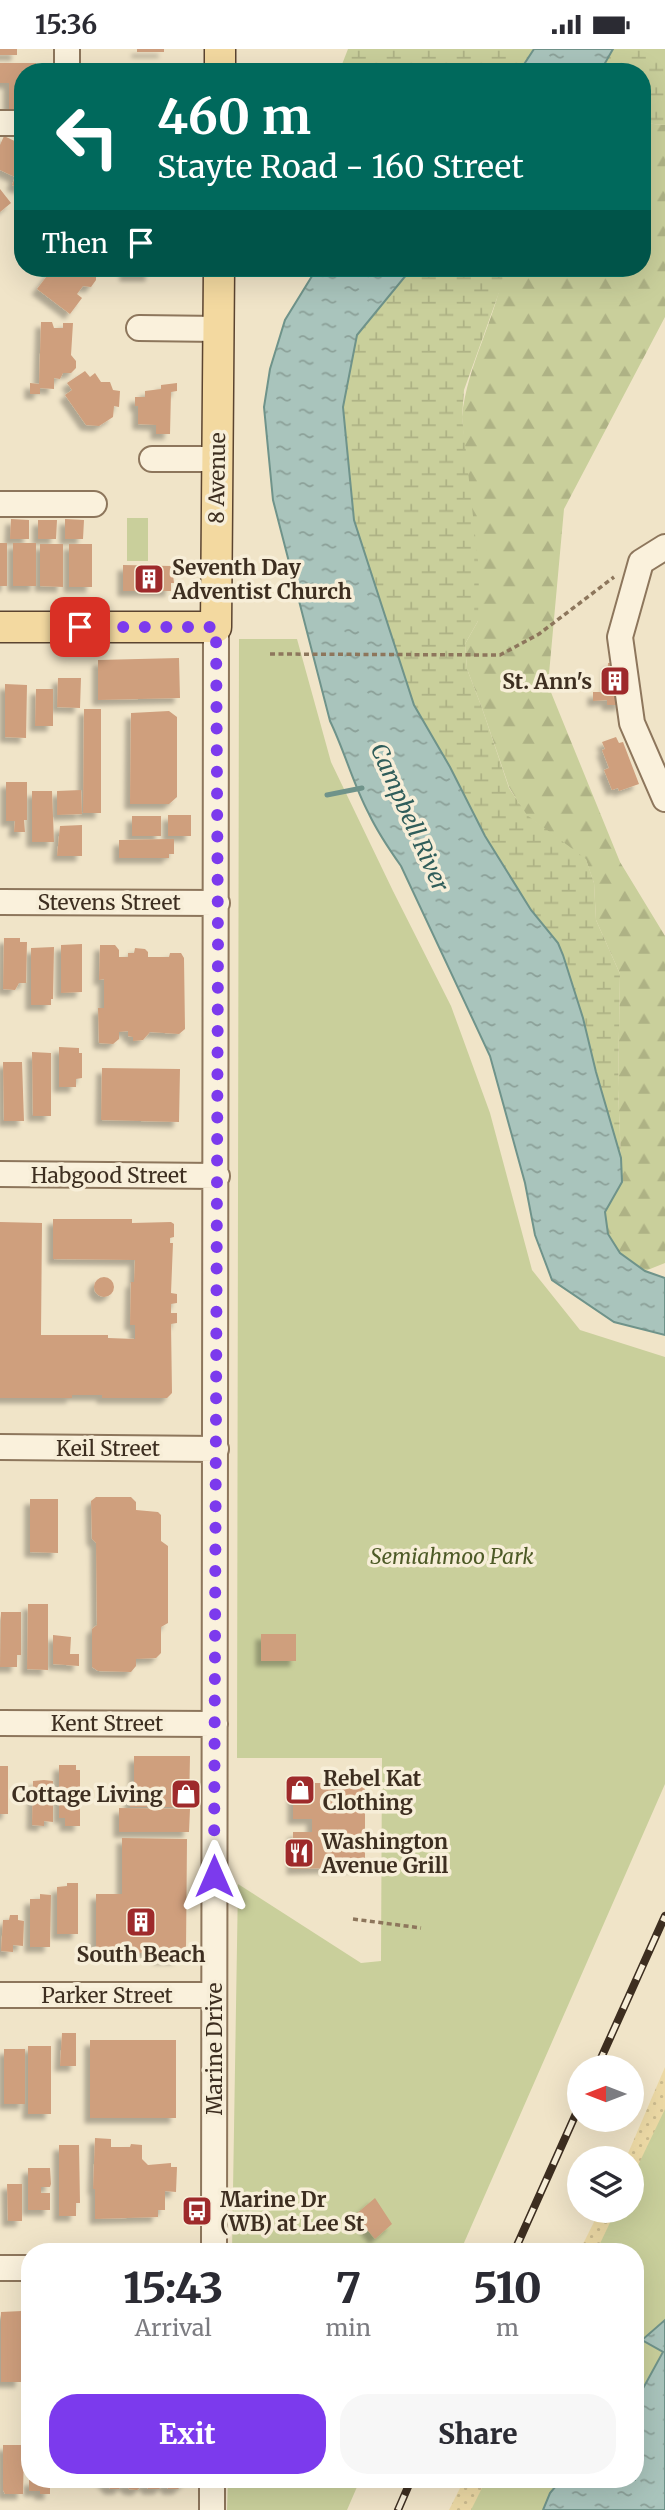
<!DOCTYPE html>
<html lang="en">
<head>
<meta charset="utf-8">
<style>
  body { margin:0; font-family:Merriweather,serif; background:#f7f7f7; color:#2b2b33; height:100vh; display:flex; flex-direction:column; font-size:26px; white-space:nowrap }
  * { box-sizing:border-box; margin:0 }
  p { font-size:23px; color:#7c7c81 }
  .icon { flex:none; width:38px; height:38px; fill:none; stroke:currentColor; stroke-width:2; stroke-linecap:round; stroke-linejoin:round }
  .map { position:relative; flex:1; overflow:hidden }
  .sheet { position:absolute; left:21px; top:2194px; width:623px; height:245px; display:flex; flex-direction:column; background:#fff; border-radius:28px; box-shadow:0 7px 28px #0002 }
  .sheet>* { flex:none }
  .hud { position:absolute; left:14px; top:14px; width:637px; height:214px; border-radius:28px; box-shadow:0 7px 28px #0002; background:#00695c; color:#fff; overflow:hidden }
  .needle { width:46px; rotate:270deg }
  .controls { position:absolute; left:567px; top:2006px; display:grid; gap:14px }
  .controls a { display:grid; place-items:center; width:77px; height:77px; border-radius:50%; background:#fff; box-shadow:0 7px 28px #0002; font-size:35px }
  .pin { position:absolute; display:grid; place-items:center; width:60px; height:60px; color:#fff; margin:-30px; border-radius:14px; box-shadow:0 4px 10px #0006 }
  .me { position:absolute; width:77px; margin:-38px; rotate:0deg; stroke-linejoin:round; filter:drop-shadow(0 0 5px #0008) }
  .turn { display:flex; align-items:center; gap:24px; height:147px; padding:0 28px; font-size:32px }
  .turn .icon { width:91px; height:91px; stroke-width:2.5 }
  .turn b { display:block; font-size:49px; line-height:60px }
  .then { display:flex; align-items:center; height:66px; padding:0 28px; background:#0003; gap:14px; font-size:26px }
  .eta { display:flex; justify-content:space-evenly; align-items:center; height:119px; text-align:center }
  .eta b { font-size:42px; font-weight:800; line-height:49px }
  .cta { display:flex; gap:14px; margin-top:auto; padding:14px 28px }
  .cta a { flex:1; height:80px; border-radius:28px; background:#7c3aed; color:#fff; font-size:28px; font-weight:800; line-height:80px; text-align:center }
  .cta a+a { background:#f7f7f7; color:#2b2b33 }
  .status { display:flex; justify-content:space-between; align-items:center; height:49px; padding:0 35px; background:#fff; direction:ltr }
  .status svg { height:19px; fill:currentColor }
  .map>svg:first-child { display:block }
</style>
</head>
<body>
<div class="status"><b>15:36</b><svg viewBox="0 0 49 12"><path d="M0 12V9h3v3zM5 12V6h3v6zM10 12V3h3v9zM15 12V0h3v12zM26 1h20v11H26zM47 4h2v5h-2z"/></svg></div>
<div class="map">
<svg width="665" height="2461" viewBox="0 0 665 2461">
  <defs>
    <pattern id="forest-firs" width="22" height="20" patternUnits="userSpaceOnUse" patternTransform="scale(1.75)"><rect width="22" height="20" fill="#c9cf9b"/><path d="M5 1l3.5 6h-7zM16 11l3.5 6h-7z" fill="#aeb285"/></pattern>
    <pattern id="wetland-marsh" width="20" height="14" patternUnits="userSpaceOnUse" patternTransform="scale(1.75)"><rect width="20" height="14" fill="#c9cf9b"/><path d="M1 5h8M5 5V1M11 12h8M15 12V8" fill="none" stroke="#aeb285"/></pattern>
    <pattern id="sand-dots" width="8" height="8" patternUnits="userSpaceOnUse" patternTransform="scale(1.75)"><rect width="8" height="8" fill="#ecd9a5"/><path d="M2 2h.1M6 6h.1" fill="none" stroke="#cbbb8e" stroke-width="1.8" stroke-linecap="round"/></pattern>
    <pattern id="water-ripples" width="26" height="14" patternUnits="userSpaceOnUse" patternTransform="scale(1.75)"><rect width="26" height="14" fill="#a9c4bc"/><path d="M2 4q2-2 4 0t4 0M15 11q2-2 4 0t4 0" fill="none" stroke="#8ba098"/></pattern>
    <filter id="shadow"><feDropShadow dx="-5.5" dy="5.5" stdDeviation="2" flood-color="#0004"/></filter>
  </defs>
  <rect width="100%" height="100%" fill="#f0e4c8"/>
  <path fill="url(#forest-firs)" d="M642,74L665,76V268L564,460L548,636L620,813L665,887V1214L645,1222L620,1204L608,1185L605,1163L622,1133L618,1040L620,925L596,871L594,834L586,811L526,766L509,738L482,659L467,620L465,595L478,572L462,368C467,316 496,270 504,219H642Z"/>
  <path fill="url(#wetland-marsh)" d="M348,0H534L519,23H339Z
    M613,0H665V76L642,74V23H600Z
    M412,219H504L501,238L464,341L462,368L479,521L478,572L465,595L467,620L482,659L509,739L527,766L586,810L594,834L596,871L620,925L618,1040L621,1109L596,1023L583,969L563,906L558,894L531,861L485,787L450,718L414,656L354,471L343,358L357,286Z"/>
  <path fill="url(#sand-dots)" d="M665,2018V2271L635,2203H579L600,2161H632V2109H626Z
    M464,2431H561L543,2461H449Z"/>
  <path fill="#c9cf9b" d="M127,469H148V512H127Z
    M239,590H297L331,713L393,842L451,957L490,1064L532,1221L580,1281L665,1308V1735L460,2203H232L238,1835L361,1914L381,1912L382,1709H237Z
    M665,2060V2461H471L486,2431H635V2203H596L616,2161H632V2129Z
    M228,2431H360L347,2461H227Z"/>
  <path fill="url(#water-ripples)" stroke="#6f938a" stroke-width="2" d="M534,0H613L600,23H519Z
    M317,219H412L357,286L343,358L354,471L414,656L450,718L485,787L531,861L558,894L563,906L583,969L596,1023L621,1109L622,1133L605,1163L608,1185L620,1204L645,1222L665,1229V1286L614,1273L552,1231L535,1186L525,1134L490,1007L401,817C389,800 378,784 369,765C353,735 345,703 330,672L273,451L264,358L270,320L285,271Z
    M665,2271V2461H543L550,2444L561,2431H635V2354L663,2303L642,2291Z"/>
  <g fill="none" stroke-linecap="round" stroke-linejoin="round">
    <path stroke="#6f938a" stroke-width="5" d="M327,746L362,739"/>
  </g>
  <path fill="#cf9f7d" filter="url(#shadow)" d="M0,0H17V6H0Z
    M137,0H164V3H137Z
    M0,14H36V23H23V61H9V34H0Z
    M81,17H97L98,23H81Z
    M4,87L21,95L19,98L23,100V135L21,140L12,136L15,128L0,121V96Z
    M0,140L11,154L0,163Z
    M53,219H86L96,226V231L91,238L83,237L77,245L82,249L70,265L37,240Z
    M125,219H151V227H125Z
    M41,273H52L54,279H63V274H73L71,306L76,312V319L71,324H63L60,330L54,329V340L40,339V345H30V334L39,335Z
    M85,322L90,328L95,324L101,333H110L113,341L120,342L119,358L114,357L113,368L99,377L86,376L65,346L72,341L67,334Z
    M177,334V342L171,343L170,385H156V376L138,375V357H135V348H145V342L161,340V336Z
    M11,470L29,471V490H10Z
    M65,470L84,471L83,490H65Z
    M38,471H57L56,490H38Z
    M0,494H7V537H0Z
    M13,494H36V537H13Z
    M40,495H63V538L40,537Z
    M69,495H92V538H69Z
    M123,516L172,517L174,534H171V542H123Z
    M179,609L180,649L98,651V611Z
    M621,613L622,656H607V651L593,652V643H606L608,614Z
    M58,629H81L80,659L57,658Z
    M5,635L27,636L26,689L5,688Z
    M36,640H53V677H35Z
    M84,660H101V764H83Z
    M169,662L177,668V748L169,755H130L131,664Z
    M616,688L619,694L623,693L639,735L619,742L618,739L612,741L604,721L609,719L602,701L605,700L602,693Z
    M6,733H27V771H24L25,783H14L15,772H6Z
    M81,741L82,765L57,766V742Z
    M32,742H52L54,793H32Z
    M168,766H191V787H168Z
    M132,767H161V787H132Z
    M82,776V807H57L60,777Z
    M169,790H174V805H169V809H119V791Z
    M4,889H20V893H27L26,934H19L15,941L3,940Z
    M82,895V943L61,944V896Z
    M100,896H115L119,901V908H128V904H134L135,899L145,900L148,903V908H169L170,904H181L184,909L185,980L179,985L150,983L143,991L133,992V988L128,987V982L119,983V990L113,995L99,994L98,959H104V930L99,931Z
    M54,898L53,950H51V956H31V899Z
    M59,998L79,999V1004H82V1029L76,1030V1038H59Z
    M32,1003L51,1004V1067H33Z
    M3,1013H22L24,1072H4Z
    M102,1019L180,1020L179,1073L101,1071Z
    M53,1170H132V1174L171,1173L174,1175V1188L170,1189V1194H173L171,1244L177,1245V1254L171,1255V1264H177V1274L171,1275L172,1344L167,1349H102V1346H72V1349H0V1173L42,1174L41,1286H108V1289L135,1290V1276H130L131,1233H134L135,1211L53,1210Z
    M94 1238a10 10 0 1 1 20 0a10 10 0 1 1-20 0Z
    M96,1448H131L136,1453V1461L158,1463L161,1466V1492L168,1497V1574L161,1578V1604L156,1609L136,1610V1617L131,1623L98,1622L92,1618V1580L97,1576L96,1494L92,1490L91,1452Z
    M30,1450H58V1504L30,1503Z
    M28,1555H48V1621L27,1620Z
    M1,1563H21V1606H17V1618H0Z
    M261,1585H296V1612H261Z
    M53,1586L71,1588L70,1605H79V1617L53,1615Z
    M134,1707H190L189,1758H130V1735H134Z
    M59,1716H76V1721H80V1777H65V1769H59Z
    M0,1717H8V1765H0Z
    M44,1731L53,1732V1773L44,1772V1777L32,1776L33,1732Z
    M293,1734H365V1818L292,1820L293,1783H312V1770H293Z
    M119,1759L190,1760L189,1783H119Z
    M122,1789L187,1790L186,1901L178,1910H158V1904L96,1903V1845H122Z
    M67,1834H78V1885H57V1838L67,1837Z
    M40,1845L51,1846L50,1898H30V1850H40Z
    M10,1866H18V1871L24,1872L23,1897L13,1896V1903L1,1902L3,1871H9Z
    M62,1984H76V2017H60Z
    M90,1991H176V2069H90Z
    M28,1997H51V2065H28Z
    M4,2000H25V2055H4Z
    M95,2089L111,2090V2098H130L131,2095L142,2096V2110L148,2116L171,2114V2118H177L176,2143L165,2142V2161H158V2168L95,2170V2140H93Z
    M59,2096H79L80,2154H76V2167H59Z
    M28,2119H50L51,2135L50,2138H41V2144H50V2161H28Z
    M7,2135H22V2172H8Z
    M375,2149L392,2175L375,2190L355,2166Z
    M22,2262L21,2333H1V2263Z
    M3,2396H21L24,2400L23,2445H5L3,2441Z
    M29,2431H50V2445H40V2442H29Z
    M102,2431H189L178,2440H168L165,2435L159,2440H148L145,2435L137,2441L129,2440L124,2435L119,2440H110Z"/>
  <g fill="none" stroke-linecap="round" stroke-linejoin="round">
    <g stroke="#8d765c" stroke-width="28">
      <path id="minor" d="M67,23V0
        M0,74H23
        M139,279L219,280
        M152,410H217
        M0,455H94
        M665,498L641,513L620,588L632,674L665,750
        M0,853L217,854
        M0,1125L217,1127
        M0,1398L216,1400
        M0,1674L215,1675
        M0,1946H214
        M214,2203L216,578
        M0,2219H30
        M212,2461V2431"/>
    </g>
    <g stroke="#5b4430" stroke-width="33">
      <path id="major" d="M220,23V0
        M0,578H216L219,219"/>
    </g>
    <path stroke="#8d765c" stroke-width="3.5" stroke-dasharray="5 3.5" stroke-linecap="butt" d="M270,605L500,606L539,585L614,528
      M353,1870L421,1879"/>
    <use href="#minor" stroke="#faf1dc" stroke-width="24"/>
    <use href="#major" stroke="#f3d9a0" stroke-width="30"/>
    <g stroke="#3d2e20" stroke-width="8">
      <path id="rail" d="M597,2018L665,1867
        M514,2203L579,2058
        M398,2461L411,2431"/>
    </g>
    <use href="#rail" stroke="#f7eed8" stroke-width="5" stroke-dasharray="16" stroke-linecap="butt"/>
  </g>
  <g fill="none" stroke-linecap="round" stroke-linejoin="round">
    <path stroke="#7c3aed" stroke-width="12" stroke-dasharray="0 21.6" d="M80,578H216L218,896L214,1827"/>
  </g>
  <defs>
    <g id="building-square" transform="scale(1.575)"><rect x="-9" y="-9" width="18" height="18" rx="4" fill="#9e2a2b" stroke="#f7eed8"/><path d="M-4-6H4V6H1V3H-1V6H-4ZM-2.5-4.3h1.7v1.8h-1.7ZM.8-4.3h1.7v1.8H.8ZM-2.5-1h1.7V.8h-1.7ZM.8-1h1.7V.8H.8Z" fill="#fff"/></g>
    <g id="shop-square" transform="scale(1.575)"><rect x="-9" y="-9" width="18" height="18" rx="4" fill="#9e2a2b" stroke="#f7eed8"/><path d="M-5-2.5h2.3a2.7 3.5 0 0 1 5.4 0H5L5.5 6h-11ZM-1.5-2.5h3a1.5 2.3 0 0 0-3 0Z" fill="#fff"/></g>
    <g id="restaurant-square" transform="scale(1.575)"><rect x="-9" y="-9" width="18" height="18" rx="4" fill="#9e2a2b" stroke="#f7eed8"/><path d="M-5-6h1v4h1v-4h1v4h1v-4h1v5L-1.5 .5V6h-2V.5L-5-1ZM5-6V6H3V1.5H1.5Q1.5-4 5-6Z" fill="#fff"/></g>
    <g id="bus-square" transform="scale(1.575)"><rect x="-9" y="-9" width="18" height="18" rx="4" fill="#9e2a2b" stroke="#f7eed8"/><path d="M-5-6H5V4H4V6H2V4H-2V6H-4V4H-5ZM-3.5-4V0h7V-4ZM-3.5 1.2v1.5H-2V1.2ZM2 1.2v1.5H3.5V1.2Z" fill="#fff"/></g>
  </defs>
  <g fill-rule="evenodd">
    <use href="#building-square" x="149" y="530"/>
    <use href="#building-square" x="615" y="632"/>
    <use href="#shop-square" x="300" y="1741"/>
    <use href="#shop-square" x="186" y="1745"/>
    <use href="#restaurant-square" x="299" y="1804"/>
    <use href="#building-square" x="141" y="1873"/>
    <use href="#bus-square" x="197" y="2162"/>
  </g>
  <g text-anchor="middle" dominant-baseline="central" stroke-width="7" stroke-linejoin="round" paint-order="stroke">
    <g font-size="21" fill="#3d2e20" stroke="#f7eed8">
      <text transform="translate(217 429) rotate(-89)">8 Avenue</text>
      <text x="109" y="853">Stevens Street</text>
      <text x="109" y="1126">Habgood Street</text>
      <text x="108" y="1399">Keil Street</text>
      <text x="107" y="1674">Kent Street</text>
      <text x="107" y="1946">Parker Street</text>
      <text transform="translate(214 2000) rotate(-90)">Marine Drive</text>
    </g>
    <g font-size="21" font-weight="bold" fill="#3d2e20" stroke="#f7eed8" text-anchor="start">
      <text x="172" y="518">Seventh Day<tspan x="172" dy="24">Adventist Church</tspan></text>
      <text x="592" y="632" text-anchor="end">St. Ann's</text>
      <text x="323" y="1729">Rebel Kat<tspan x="323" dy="24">Clothing</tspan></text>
      <text x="163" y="1745" text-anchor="end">Cottage Living</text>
      <text x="322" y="1792">Washington<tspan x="322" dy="24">Avenue Grill</tspan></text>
      <text x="141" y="1905" text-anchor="middle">South Beach</text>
      <text x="220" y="2150">Marine Dr<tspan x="220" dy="24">(WB) at Lee St</tspan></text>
    </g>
    <g font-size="21" font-style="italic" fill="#4d5a26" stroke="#f7eed8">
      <text x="452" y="1507">Semiahmoo Park</text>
    </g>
    <g font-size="23" font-style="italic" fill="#2f5d5a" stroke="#f7eed8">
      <text transform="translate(410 768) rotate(66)">Campbell River</text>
    </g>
  </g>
</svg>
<div class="controls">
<a><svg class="needle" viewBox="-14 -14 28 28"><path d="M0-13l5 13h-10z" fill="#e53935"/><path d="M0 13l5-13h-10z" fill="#7c7c81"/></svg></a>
<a><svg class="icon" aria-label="layers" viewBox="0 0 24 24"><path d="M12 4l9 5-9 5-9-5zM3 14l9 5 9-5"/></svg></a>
</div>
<div class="pin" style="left:80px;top:578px;background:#d93025"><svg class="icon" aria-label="arrive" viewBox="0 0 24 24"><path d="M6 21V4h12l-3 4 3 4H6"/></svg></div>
<svg class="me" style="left:214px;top:1827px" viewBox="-20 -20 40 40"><path d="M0-17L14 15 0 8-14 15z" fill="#7c3aed" stroke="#fff" stroke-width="4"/></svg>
<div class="hud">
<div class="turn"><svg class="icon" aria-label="left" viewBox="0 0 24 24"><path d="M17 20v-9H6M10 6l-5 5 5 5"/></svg><div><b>460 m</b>Stayte Road - 160 Street</div></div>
<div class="then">Then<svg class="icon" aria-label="arrive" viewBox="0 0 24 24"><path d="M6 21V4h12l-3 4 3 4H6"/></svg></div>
</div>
<section class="sheet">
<div class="eta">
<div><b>15:43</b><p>Arrival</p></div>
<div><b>7</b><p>min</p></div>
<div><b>510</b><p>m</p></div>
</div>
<div class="cta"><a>Exit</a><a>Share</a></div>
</section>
</div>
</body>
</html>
